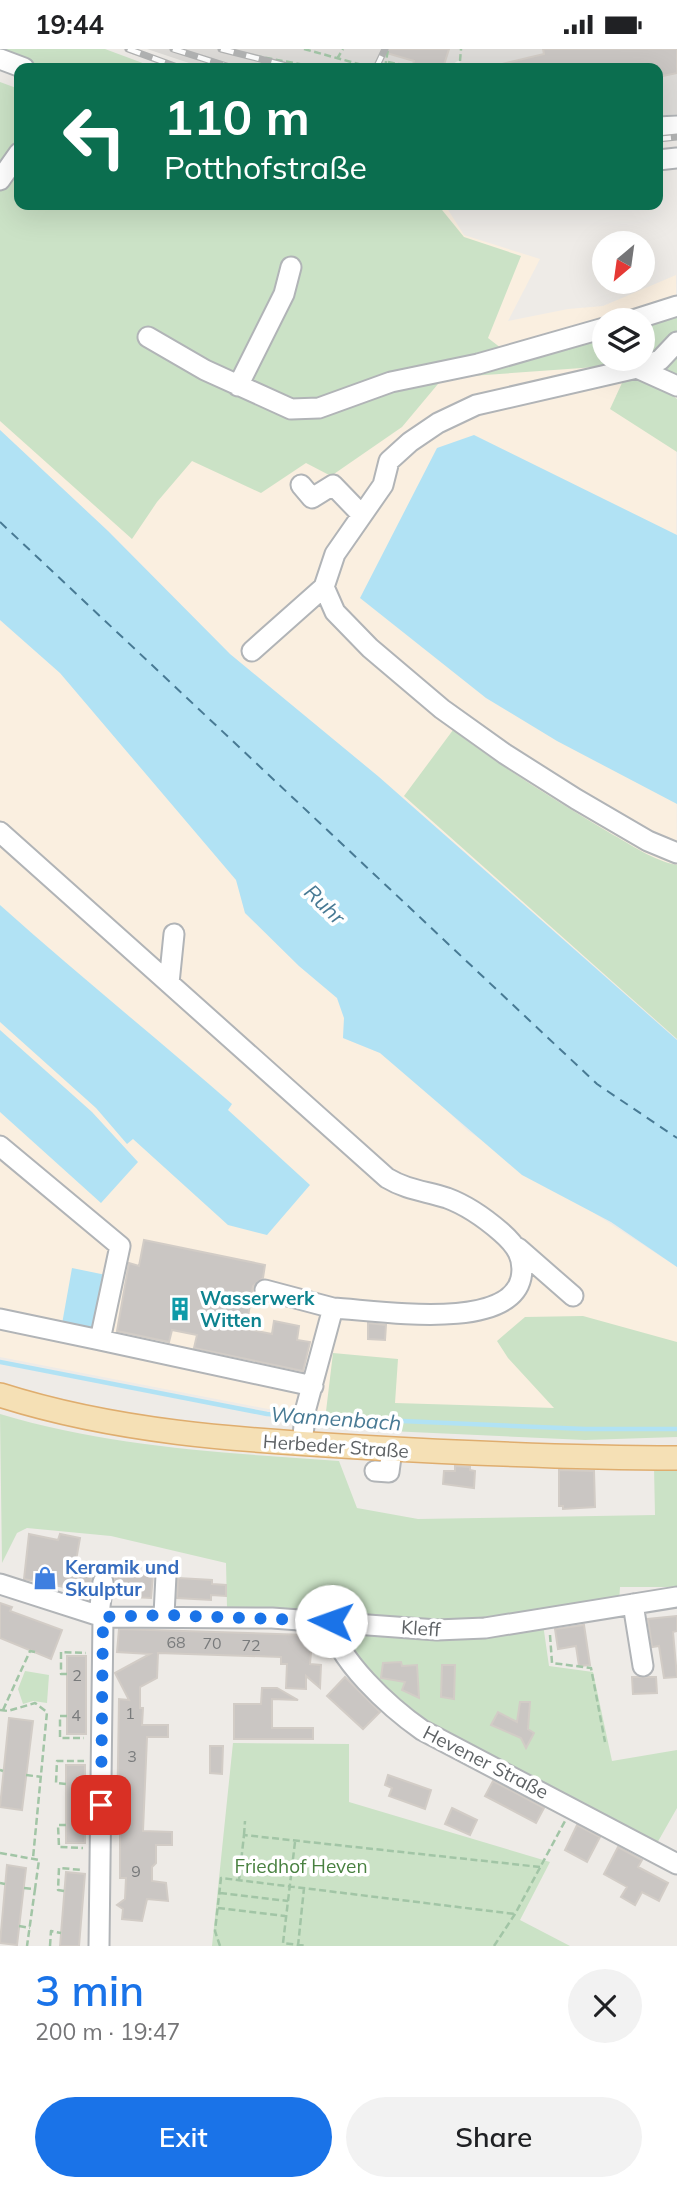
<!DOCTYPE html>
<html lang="en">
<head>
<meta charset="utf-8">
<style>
  body { margin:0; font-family:Mulish,sans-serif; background:#f2f2f2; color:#202124; height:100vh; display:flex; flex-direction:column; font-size:26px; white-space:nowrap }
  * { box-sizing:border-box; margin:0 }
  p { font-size:23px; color:#757577 }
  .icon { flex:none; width:38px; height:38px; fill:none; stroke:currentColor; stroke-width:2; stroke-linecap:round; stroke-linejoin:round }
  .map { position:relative; height:1897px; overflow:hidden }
  .panel { display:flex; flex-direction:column; background:#fff; flex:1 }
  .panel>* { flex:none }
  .hud { position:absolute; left:14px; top:14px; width:649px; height:147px; border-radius:14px; box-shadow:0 7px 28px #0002; background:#0b6e4f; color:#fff; overflow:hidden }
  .needle { width:46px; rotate:209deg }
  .fabs { position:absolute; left:592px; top:182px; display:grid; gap:14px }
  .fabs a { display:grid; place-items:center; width:63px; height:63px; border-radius:50%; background:#fff; box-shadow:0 7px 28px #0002; font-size:35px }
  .pin { position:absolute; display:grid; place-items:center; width:60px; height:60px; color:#fff; margin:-30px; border-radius:14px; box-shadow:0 4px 10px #0006 }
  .me { position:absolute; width:77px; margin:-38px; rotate:273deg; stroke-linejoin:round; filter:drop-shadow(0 0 5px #0008) }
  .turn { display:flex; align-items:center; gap:24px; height:147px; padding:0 35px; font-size:32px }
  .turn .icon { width:91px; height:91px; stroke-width:2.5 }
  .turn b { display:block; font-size:49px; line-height:60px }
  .round { display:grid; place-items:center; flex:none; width:74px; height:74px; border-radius:37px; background:#f2f2f2 }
  .head { display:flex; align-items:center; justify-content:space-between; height:119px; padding:0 35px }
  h1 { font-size:42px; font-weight:600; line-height:52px; color:#1a73e8 }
  .action { display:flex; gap:14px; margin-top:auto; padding:14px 35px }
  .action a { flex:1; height:80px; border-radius:42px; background:#1a73e8; color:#fff; font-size:28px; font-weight:600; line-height:80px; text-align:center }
  .action a+a { background:#f2f2f2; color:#202124 }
  .status { display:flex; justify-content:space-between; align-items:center; height:49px; padding:0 35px; background:#fff; direction:ltr }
  .status svg { height:19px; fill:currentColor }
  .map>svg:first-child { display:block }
</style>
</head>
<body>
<div class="status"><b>19:44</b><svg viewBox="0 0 49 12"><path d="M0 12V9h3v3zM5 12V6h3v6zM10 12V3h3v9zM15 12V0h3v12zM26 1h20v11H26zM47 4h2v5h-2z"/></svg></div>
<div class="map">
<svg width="677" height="1897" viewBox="0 0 677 1897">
  <rect width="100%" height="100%" fill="#eeebe7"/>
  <path fill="#faefe0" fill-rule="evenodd" d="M0,140L19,156H445L464,186L540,210L508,272L568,260L603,257L676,226L677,990L379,728L230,605L108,482L0,381ZM604,271H642V310H604Z
    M0,571L60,624L237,831L245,864L299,917L337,949L344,969L343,989L380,1004L426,1041L468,1082L677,1218V1377L268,1360L0,1308Z"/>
  <path fill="#dddbd8" d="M147,0H677V65L658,67V19H462L459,11L447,19H204Z"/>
  <path fill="#cbe2c6" d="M0,0H105L156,19H37L0,4Z
    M0,33L19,40V156H438L464,188L521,207L488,289L515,310L604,286V310H642V276L677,265V337L673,347L677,350V403L610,360L627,323L610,317L443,329L402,378L331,427L306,414L261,444L192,412L157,453L132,490L0,372Z
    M453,681C503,719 556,752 610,784C630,795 654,812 677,816V990L404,747Z
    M583,1267L677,1293V1388L585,1391L324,1379L333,1304L398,1310L395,1354L554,1359L508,1309L497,1292L525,1268Z
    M0,1365C110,1398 225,1404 339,1412L357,1459L418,1470L655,1466L654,1418L677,1417V1538H620L619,1554L450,1574L227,1558L226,1514L111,1487L27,1479L17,1484L2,1514Z
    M543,1575L549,1617L593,1623L612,1712L677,1701V1759L656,1796L421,1672L388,1646L346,1600L344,1590L353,1582Z
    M25,1622L49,1626L47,1654L33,1652L23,1655L18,1640Z
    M233,1694L349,1695V1753L550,1813L520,1871L570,1897H212Z"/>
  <path fill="#b1e2f4" d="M0,381L108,482L230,605L379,728L677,991V1218L611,1173L522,1126L380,1004L343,989L344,969L337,949L299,917L245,864L236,831L60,624L0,571Z
    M474,386L677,486V755L557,692L486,649L360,549L437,399Z
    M0,856C76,924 155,988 232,1055L228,1061L310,1136L267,1186L228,1176L133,1090L127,1095L96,1059L0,973Z
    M0,981L92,1063L138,1113L101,1154L0,1063Z
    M72,1219L106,1226L95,1281L62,1275Z"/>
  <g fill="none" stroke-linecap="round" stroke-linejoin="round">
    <path stroke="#b1e2f4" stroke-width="4.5" d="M0,1313L267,1365L299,1367
      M311,1368L585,1380H677"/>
    <path stroke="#487a94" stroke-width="2" stroke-dasharray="9 7" stroke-linecap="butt" d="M0,473L597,1035L677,1089"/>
  </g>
  <path fill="#cac6c3" stroke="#d2ccc6" stroke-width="2" d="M383,0H449L443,19H412L414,12L383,3Z
    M543,0H677V24L658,28V19H502V15L544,5Z
    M144,1191L265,1216L263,1229L253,1237L246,1280L272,1285L274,1272L299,1277L297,1291L310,1293L303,1322L194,1299L197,1286L172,1281L169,1293L117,1282L129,1214L139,1217Z
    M368,1274L386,1276L385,1291L368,1290Z
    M455,1417L470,1418V1421L475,1422L474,1439L443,1435L444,1422H455Z
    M559,1421L594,1422L595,1458L563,1460V1457H559Z
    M29,1485L58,1491L60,1485L80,1489L75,1517L94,1520L89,1543L24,1530Z
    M112,1524L153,1526L151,1549L114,1547L115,1534Z
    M178,1529L212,1531V1535L226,1536V1547L211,1546V1551L177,1549Z
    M0,1554L12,1558L10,1562L62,1581L51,1610L0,1589Z
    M677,1567V1582L673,1583L677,1628L664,1629L659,1597L652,1598L648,1570Z
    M584,1576L590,1616L579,1617L576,1597L558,1600L555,1580Z
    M119,1580L307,1586L312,1591L310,1615L321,1616L320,1639L306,1627V1640L286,1639L287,1615H281V1608L158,1604L157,1629L140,1638V1659H143L142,1676H168V1688H147L143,1782L172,1783V1796H156V1814L152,1818V1832L166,1834L168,1852L147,1850L142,1872L122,1870L123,1860L117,1856L125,1850L126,1829H120V1777L117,1778L119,1650L129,1651L115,1624L150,1605L117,1603Z
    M67,1607H86V1685H67Z
    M401,1613L402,1617L417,1616L419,1649L402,1641L405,1633L381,1629L383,1614Z
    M442,1616H455L454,1650L441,1648Z
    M345,1628L380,1663L363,1680L327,1647Z
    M632,1628H656L657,1644L633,1645Z
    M262,1639H277L298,1651L272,1650V1679H313V1690H234V1655H261Z
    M520,1653H530L528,1680L534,1684L526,1699L521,1689L491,1676L498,1663L517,1673Z
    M9,1669L33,1672L22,1761L0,1758Z
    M210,1697H223L222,1725L210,1724Z
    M66,1716H85V1794H66Z
    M388,1726L431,1741L425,1760L389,1747L392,1739L385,1736Z
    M493,1732L544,1759L536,1774L485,1747Z
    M452,1759L477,1771L470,1786L445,1775Z
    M577,1776L600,1788L587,1813L565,1801Z
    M618,1798L642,1811L638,1818L668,1834L659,1852L642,1843L635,1856L621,1848L627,1838L604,1825Z
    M7,1816L26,1819L17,1896L0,1894Z
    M66,1823L85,1825L79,1897H60Z"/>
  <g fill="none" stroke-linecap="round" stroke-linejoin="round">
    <g stroke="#b1b4b7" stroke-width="23">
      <path id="minor" d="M0,10L24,19
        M658,78L677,77
        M658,111L677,109
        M0,131L19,104
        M633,271L677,257
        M148,288L205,321L291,360L319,359L391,333L478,315L604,279
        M637,319L660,311L677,293
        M238,337L284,245L291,218
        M677,337L637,319L476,356L438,374L410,393L389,412L383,436L335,505L324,538L335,563L370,599L442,660L505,705L576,750L648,792L677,804
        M301,436L312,449L333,436L361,465
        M252,602L324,538
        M0,783L387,1129C407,1141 425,1142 447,1149C466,1156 486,1170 501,1183C516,1196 525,1209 521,1229C509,1284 375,1261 333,1259L306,1359L302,1395
        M169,934L174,885
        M0,1097L120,1197L100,1291L313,1337
        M518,1199L573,1247
        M265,1241L333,1259
        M0,1270L100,1291
        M375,1422L389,1423L392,1400
        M0,1535L103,1568L272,1569L437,1581L485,1579L677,1548
        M633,1555L643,1617
        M99,1565L103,1533
        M164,1566L166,1526
        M331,1572C334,1609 392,1660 422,1681L677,1815
        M99,1897L103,1568"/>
    </g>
    <g stroke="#dfad6e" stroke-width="26">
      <path id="major" d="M0,1346C116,1383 237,1391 358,1398C464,1404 570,1409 677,1409"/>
    </g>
    <path stroke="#a2c5a6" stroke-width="2.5" stroke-dasharray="7 3.5" stroke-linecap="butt" d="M304,0L373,19
      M255,7L322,19
      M337,10L343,0
      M460,12L461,0
      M388,13L413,18
      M385,19L388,0
      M550,1586L552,1614L591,1619L605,1693
      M67,1625H61V1603L86,1604
      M0,1661L8,1662L35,1654L47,1663L33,1809
      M3,1661L30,1602L35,1603
      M67,1667H60V1689H84
      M0,1721L3,1722
      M26,1726L42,1728
      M66,1735L56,1734L57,1712H84
      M66,1776H58L59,1798L83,1799
      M244,1786L245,1772
      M295,1793L283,1894L307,1897
      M0,1804L39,1811L35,1840
      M239,1831L244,1786L540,1818
      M0,1834L5,1835
      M24,1839L35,1840L27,1897
      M64,1842L58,1841L59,1819L83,1821
      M220,1844L288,1852
      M218,1859L285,1867
      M19,1877L30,1879
      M50,1897L51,1882L61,1884
      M220,1897L215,1882L221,1829L515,1865
      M298,1897L304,1839
      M494,1897L515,1865L565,1772"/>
    <use href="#minor" stroke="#fff" stroke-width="19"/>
    <use href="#major" stroke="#f5e0b5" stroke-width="23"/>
    <g stroke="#b2b3b3" stroke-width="7">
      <path id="rail" d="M128,0L180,19
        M173,0L233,19
        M221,0L295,19
        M376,19L385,0
        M658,90L677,88"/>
    </g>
    <use href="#rail" stroke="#fff" stroke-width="4.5" stroke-dasharray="13" stroke-linecap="butt"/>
  </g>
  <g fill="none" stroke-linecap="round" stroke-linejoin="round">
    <path stroke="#1a73e8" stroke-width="12" stroke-dasharray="0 21.6" d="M101,1756L103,1568L164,1566L331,1572"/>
  </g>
  <defs>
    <g id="building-bare" transform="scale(1.89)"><path d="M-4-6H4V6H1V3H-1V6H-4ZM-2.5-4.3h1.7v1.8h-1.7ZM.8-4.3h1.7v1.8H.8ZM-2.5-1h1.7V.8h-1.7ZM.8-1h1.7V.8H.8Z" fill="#0f9aa8" stroke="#fff" stroke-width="2.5" paint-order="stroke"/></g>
    <g id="shop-bare" transform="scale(1.89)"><path d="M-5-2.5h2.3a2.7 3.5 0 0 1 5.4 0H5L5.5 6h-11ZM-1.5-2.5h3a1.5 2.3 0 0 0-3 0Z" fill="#3f7fe0" stroke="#fff" stroke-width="2.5" paint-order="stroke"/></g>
  </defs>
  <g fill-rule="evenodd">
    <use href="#building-bare" x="180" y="1260"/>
    <use href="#shop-bare" x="45" y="1529"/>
  </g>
  <g text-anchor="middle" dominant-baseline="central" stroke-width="7" stroke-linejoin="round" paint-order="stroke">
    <g font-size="16" fill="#797b7c">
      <text x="176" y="1593">68</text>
      <text x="212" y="1594">70</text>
      <text x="251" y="1596">72</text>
      <text x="77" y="1626">2</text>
      <text x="130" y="1664">1</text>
      <text x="76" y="1666">4</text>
      <text x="132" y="1707">3</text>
      <text x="136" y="1822">9</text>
    </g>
    <g font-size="19" font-weight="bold" fill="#0d838f" stroke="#fff" text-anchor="start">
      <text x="200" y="1249">Wasserwerk<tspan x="200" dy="22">Witten</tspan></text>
    </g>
    <g font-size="19" fill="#5e6265" stroke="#fff">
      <text transform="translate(336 1397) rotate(4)">Herbeder Straße</text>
      <text transform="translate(421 1579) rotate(4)">Kleff</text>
      <text transform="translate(486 1713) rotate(27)">Hevener Straße</text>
    </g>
    <g font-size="19" font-weight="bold" fill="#366cbe" stroke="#fff" text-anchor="start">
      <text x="65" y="1518">Keramik und<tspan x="65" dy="22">Skulptur</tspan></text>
    </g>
    <g font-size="19" fill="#498141" stroke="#fff">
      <text x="301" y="1817">Friedhof Heven</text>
    </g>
    <g font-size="21" font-style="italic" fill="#487a94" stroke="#fff">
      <text transform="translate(325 855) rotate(44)">Ruhr</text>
      <text transform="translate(336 1369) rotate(4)">Wannenbach</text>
    </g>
  </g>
</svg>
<div class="fabs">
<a><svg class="needle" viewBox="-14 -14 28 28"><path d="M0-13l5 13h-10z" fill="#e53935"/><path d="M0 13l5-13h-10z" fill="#757577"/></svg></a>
<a><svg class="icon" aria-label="layers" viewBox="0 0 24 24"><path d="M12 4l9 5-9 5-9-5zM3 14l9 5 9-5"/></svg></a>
</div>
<div class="pin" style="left:101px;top:1756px;background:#d93025"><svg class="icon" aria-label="arrive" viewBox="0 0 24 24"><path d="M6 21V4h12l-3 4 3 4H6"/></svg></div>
<svg class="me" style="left:331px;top:1572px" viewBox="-20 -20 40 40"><circle r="19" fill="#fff"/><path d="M0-13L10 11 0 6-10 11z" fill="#1a73e8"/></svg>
<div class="hud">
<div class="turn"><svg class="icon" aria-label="left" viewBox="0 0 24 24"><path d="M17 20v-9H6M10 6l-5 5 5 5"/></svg><div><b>110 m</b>Potthofstraße</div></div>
</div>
</div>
<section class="panel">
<div class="head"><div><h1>3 min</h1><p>200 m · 19:47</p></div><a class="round"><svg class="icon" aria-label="close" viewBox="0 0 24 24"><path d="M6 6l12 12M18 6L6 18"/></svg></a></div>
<div class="action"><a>Exit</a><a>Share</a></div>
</section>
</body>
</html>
